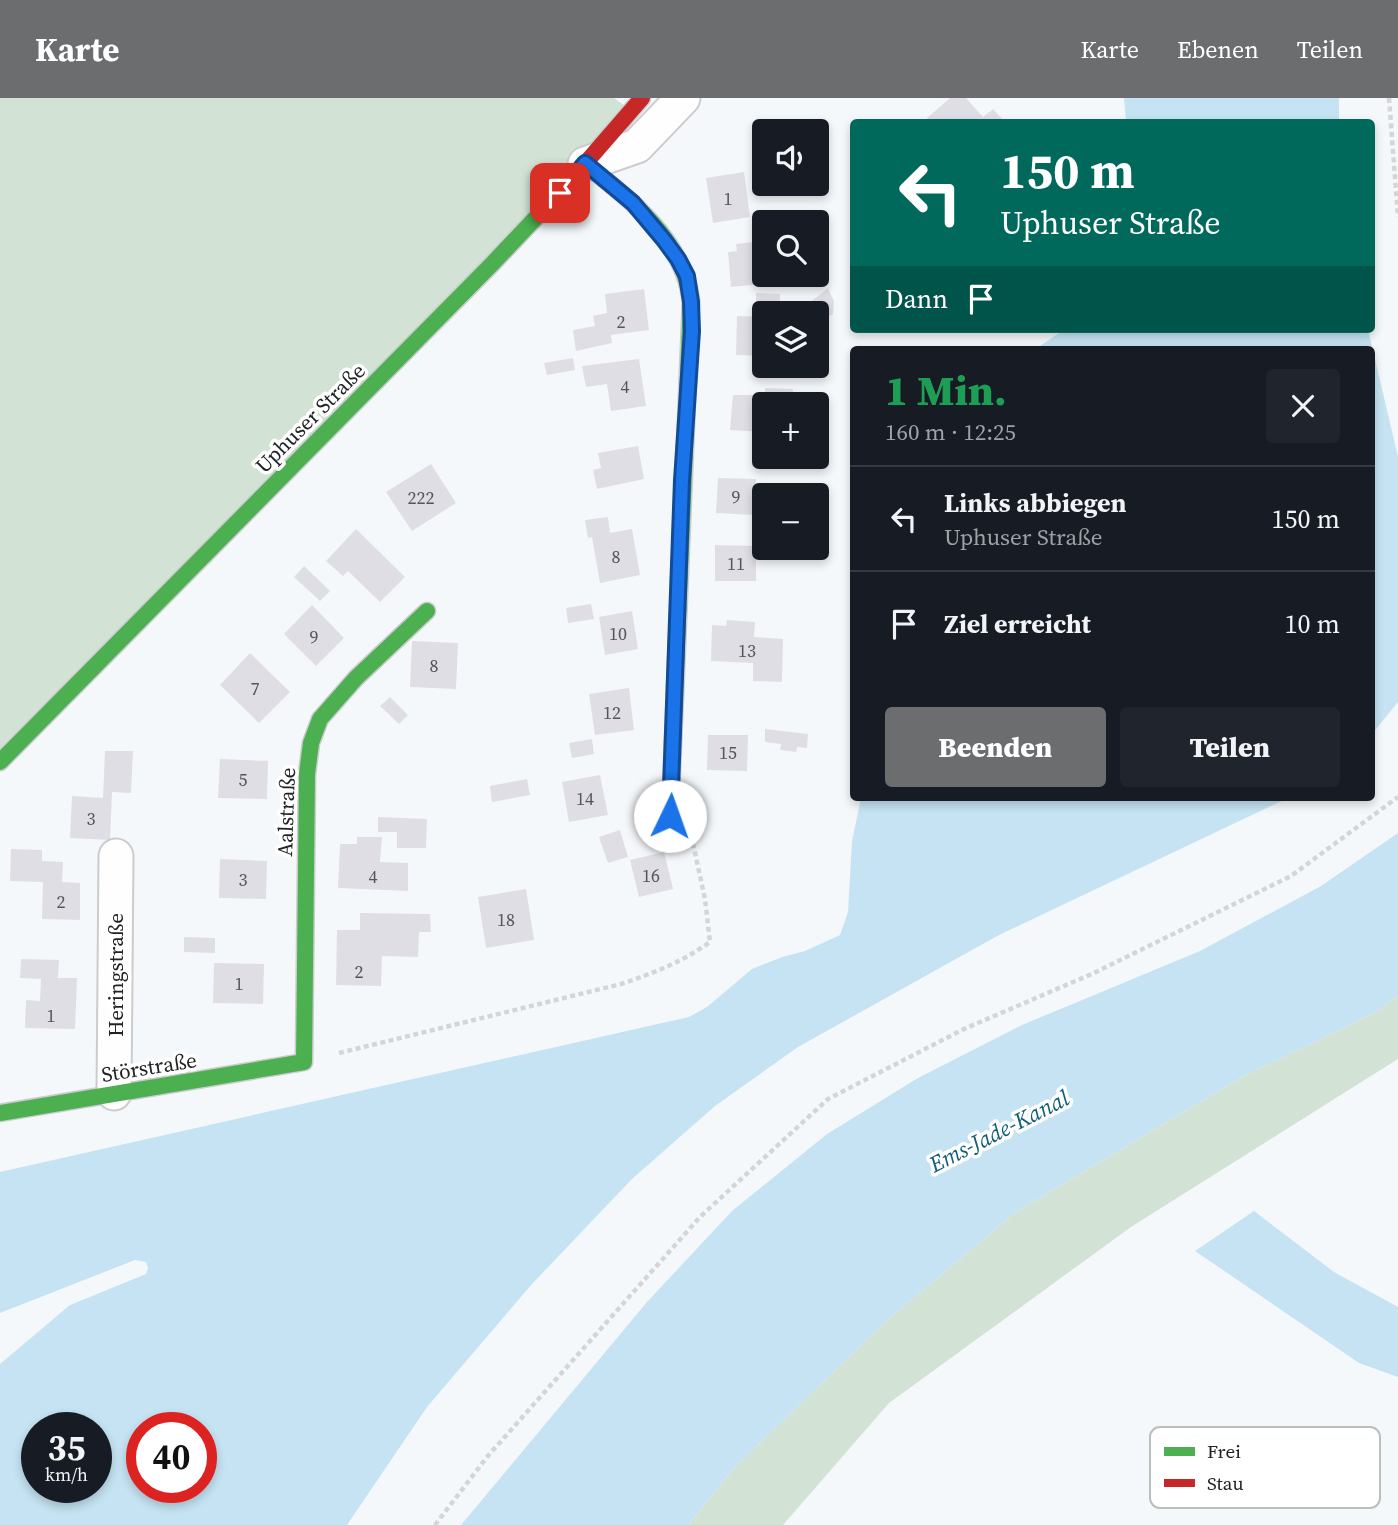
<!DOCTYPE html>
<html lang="de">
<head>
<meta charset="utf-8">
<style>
  body { margin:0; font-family:"Source Serif 4",serif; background:#20242c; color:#f1f3f6; height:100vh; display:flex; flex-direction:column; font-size:26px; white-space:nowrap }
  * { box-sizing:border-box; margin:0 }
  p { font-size:23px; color:#9ea1a6 }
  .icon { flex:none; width:38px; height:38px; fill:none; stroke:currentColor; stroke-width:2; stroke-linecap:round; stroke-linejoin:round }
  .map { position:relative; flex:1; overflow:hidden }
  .panel { position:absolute; left:850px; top:248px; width:525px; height:455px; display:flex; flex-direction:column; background:#171b24; border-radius:7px; box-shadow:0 4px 10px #0003 }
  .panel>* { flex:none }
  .top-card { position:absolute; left:850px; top:21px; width:525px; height:214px; border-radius:7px; box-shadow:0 4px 10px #0003; background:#00695c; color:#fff; overflow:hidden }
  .fabs { position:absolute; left:752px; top:21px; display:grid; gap:14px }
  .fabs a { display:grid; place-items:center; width:77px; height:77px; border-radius:7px; background:#171b24; box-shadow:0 4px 10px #0003; font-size:35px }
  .speed { position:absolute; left:21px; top:1314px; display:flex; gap:14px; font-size:35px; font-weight:700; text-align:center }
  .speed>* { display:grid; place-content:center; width:91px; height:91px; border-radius:50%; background:#171b24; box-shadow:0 4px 10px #0003; line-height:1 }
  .speed small { font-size:18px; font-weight:400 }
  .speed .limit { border:10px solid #d22; background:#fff; color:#111 }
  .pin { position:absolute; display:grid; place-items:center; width:60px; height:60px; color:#fff; margin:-30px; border-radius:14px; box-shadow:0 4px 10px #0006 }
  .me { position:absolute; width:77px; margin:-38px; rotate:3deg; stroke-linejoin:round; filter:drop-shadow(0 0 5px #0008) }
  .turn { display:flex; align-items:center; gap:24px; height:147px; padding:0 35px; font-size:32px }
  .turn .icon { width:91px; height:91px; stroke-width:2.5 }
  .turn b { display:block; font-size:49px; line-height:60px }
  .then { display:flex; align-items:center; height:66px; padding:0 35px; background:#0003; gap:14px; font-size:26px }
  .round { display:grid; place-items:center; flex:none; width:74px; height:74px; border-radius:7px; background:#20242c }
  .summary { display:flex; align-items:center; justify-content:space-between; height:119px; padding:0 35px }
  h1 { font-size:42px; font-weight:800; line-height:52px; color:#1e9e55 }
  .button { display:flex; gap:14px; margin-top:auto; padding:14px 35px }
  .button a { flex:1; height:80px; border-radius:7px; background:#6b6d6f; color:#fff; font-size:28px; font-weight:800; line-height:80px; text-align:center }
  .button a+a { background:#20242c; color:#f1f3f6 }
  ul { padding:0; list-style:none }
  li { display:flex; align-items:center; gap:21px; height:105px; padding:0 35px; border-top:2px solid #363941 }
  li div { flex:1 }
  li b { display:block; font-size:26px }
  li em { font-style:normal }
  header { display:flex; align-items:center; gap:42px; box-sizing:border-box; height:98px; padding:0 35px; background:#6b6d6f; color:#fff }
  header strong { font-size:33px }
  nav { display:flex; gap:38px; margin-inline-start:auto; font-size:24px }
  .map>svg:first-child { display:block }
</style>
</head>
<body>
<header>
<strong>Karte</strong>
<nav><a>Karte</a><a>Ebenen</a><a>Teilen</a></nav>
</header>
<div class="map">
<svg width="1398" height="1427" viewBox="0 0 1398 1427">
  <rect width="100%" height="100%" fill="#f5f8fb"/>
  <path fill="#d2e3d6" d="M0,0H614L632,13L0,664Z
    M1398,898V961L1131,1129L889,1305L783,1427H688L733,1371L886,1223L1016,1114L1242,979L1376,914Z"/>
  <path fill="#c5e3f2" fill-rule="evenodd" d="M1124,0H1339V24H1126Z
    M1065,231H1368L1398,359V604L1372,636V252H1034Z
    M861,700H1288L999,837L798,949L715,1008L632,1081L532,1186L427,1309L347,1427H0V1266L70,1207L146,1176L148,1170L146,1164L135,1162L0,1215V1074L689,919L707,909L752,871L782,859L805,853L840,837L848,814L852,743ZM37,1330H96V1390H37ZM142,1330H201V1390H142Z
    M1398,735V898L1376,914L1242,979L1016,1114L886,1223L733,1371L688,1427H461L647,1204L732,1113L827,1036L918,980L1022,927L1200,853L1321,788Z
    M1254,1113L1334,1174L1398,1209V1279L1359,1265L1195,1153Z"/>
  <path fill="#dfdee5" d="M950,0H966L983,19L993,11L1005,24H930L927,20Z
    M744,74L750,119L713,125L706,80Z
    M765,143V177H770L771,185L731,189L728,154L737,153L736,146Z
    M828,190L834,203L833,216L821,223H817V215H781L782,208L802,209V206H808Z
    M644,191L649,232L611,237L612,245L576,253L573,232L595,228L593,218L607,215L605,196Z
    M756,195L780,196V207H756Z
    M737,218L765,219V258L736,257Z
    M573,260L575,272L547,277L544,265Z
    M639,261L646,308L611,313L607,286L586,289L582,268Z
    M765,290L793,291L792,306H765V334L730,332L733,297H765Z
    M638,348L644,381L597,391L593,372L601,370L598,355Z
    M431,366L456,405L412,433L386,394Z
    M718,380L756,381L755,417L716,415Z
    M608,419L610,435L632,431L640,477L600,485L592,439L588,440L585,422Z
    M356,431L405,479L380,504L348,473L343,478L326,463Z
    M715,447L756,448V483H715Z
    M304,468L330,493L320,503L294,479Z
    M591,506L594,521L568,525L566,510Z
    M312,507L344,540L316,568L284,536Z
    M632,513L638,551L605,557L599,519Z
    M727,522L755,524L754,539L783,541L782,584L753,583V565L711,563L712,527L726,528Z
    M412,543L458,545L456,591L410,589Z
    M250,555L290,594L259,625L220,587Z
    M629,590L634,632L595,637L589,596Z
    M390,599L408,617L399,626L380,608Z
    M765,631L808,636L807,650L797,649L796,654L780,652L781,646L765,644Z
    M708,637H748L747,673L707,672Z
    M592,641L594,656L572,660L569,645Z
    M105,653H133L131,695L112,694L110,742L70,740L72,698L103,700Z
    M220,661L268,663L267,701L218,700Z
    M600,677L608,717L569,724L562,684Z
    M527,681L530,697L492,704L490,688Z
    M378,719L427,721L426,750H397V734H378Z
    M620,732L628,759L608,765L599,739Z
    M357,739H382L380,764L408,765V793L338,790L340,746H357Z
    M11,751L42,752V763L63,764L62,784L80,785V822L42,821L43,784L10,783Z
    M664,754L673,791L639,799L630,762Z
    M220,761L267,763L266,801L219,800Z
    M526,791L534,842L486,850L478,799Z
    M360,815L430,816L431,834H419L418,859L382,858L381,888L336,887L337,832H360Z
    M184,839L215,840V855L184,854Z
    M21,861L59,862L58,880H77L75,931L25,930L26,902L40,903L41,881L20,880Z
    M214,865L264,866L263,906L213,905Z"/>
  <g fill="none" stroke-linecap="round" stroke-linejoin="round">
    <g stroke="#caccce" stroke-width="37">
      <path id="street" d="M585,66L637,48L683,0
        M114,995L116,758"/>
    </g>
    <g stroke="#caccce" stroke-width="19">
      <path id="fast" d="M585,66C630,101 683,142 691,202L670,718
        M0,664L492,166L563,91
        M0,1015L304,964L307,676L311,645L320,621L356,580L427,513"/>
    </g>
    <g stroke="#caccce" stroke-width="19">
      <path id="jam" d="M563,91L642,0"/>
    </g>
    <path stroke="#d5d5d6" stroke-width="4.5" stroke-dasharray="5 3.5" stroke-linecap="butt" d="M1389,0L1398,119
      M339,955L621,886C654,875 682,864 710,844L705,801L692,741
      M435,1427L487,1359L700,1119L828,1001L964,931L1094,875L1291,778L1398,699"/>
    <use href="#street" stroke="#fefefe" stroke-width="33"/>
    <use href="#fast" stroke="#4caf50" stroke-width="16"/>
    <use href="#jam" stroke="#c62828" stroke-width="16"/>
  </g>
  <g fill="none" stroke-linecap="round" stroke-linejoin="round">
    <g stroke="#114b97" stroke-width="18">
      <path id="route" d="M560,95L585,65L633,105L664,142L678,161L687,178L691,204L692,233L682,382L670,718"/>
    </g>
    <use href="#route" stroke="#1a73e8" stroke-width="12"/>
  </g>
  <g text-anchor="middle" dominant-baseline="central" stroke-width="7" stroke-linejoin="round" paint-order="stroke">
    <g font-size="18" fill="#545558">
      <text x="728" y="100">1</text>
      <text x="621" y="223">2</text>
      <text x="625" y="288">4</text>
      <text x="736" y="398">9</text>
      <text x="421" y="399">222</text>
      <text x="616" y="458">8</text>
      <text x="736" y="465">11</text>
      <text x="618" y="535">10</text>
      <text x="314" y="538">9</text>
      <text x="747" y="552">13</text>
      <text x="434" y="567">8</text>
      <text x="255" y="590">7</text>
      <text x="612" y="614">12</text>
      <text x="728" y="654">15</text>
      <text x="243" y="681">5</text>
      <text x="585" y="700">14</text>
      <text x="91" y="720">3</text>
      <text x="651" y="777">16</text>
      <text x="373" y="778">4</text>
      <text x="243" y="781">3</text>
      <text x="61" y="803">2</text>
      <text x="506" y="821">18</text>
      <text x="359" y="873">2</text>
      <text x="239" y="885">1</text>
      <text x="51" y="917">1</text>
    </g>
    <g font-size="21" fill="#202224" stroke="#fff">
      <text transform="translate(310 320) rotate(-45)">Uphuser Straße</text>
      <text transform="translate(286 714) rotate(-88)">Aalstraße</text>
      <text transform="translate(115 877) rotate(-90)">Heringstraße</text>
      <text transform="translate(149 969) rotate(-9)">Störstraße</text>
    </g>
    <g font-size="23" font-style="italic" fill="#135f7a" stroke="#fff">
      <text transform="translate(999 1033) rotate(-27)">Ems-Jade-Kanal</text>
    </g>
  </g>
  <rect x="1150" y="1329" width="230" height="81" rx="10" fill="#fff" stroke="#bcbdbd" stroke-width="2"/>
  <rect x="1164" y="1349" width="31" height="9" fill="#4caf50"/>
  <rect x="1164" y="1381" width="31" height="8" fill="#c62828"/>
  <g font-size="19" fill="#202224">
    <text x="1207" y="1360">Frei</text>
    <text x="1207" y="1392">Stau</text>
  </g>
</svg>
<div class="fabs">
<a><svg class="icon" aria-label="sound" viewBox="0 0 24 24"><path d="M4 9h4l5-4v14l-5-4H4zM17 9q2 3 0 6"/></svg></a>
<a><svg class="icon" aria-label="search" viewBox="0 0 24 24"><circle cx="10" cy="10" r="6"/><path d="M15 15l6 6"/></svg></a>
<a><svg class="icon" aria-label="layers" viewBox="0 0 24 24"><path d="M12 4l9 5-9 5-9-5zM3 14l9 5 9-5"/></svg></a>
<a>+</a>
<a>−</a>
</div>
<div class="speed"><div>35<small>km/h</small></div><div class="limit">40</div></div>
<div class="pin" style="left:560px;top:95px;background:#d93025"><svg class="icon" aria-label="arrive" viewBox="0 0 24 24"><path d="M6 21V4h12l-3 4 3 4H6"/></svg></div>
<svg class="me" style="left:670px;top:718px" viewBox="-20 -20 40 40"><circle r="19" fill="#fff"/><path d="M0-13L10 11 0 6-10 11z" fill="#1a73e8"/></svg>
<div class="top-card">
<div class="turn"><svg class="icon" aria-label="left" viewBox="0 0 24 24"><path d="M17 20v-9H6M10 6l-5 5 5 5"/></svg><div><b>150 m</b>Uphuser Straße</div></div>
<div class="then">Dann<svg class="icon" aria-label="arrive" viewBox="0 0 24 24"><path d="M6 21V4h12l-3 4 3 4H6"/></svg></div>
</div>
<section class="panel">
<div class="summary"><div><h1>1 Min.</h1><p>160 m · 12:25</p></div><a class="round"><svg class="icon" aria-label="close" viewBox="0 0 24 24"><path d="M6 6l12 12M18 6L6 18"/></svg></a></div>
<ul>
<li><svg class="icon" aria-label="left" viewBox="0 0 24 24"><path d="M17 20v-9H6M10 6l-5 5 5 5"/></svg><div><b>Links abbiegen</b><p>Uphuser Straße</p></div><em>150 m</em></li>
<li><svg class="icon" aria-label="arrive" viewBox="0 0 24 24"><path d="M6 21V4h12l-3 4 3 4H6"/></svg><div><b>Ziel erreicht</b></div><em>10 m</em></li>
</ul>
<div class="button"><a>Beenden</a><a>Teilen</a></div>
</section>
</div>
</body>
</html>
